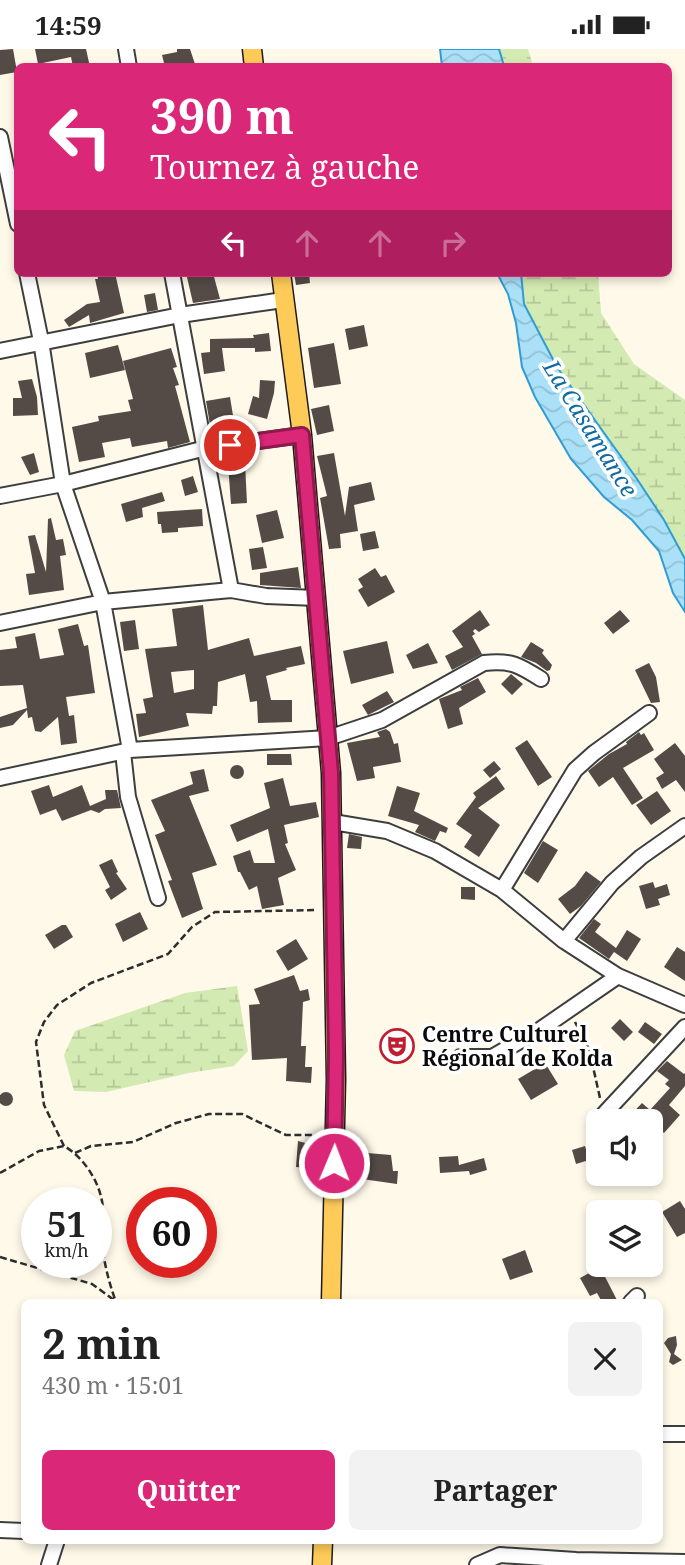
<!DOCTYPE html>
<html lang="fr">
<head>
<meta charset="utf-8">
<style>
  body { margin:0; font-family:"Noto Serif",serif; background:#f2f2f2; color:#222; height:100vh; display:flex; flex-direction:column; font-size:26px; white-space:nowrap }
  * { box-sizing:border-box; margin:0 }
  p { font-size:23px; color:#767676 }
  .icon { flex:none; width:38px; height:38px; fill:none; stroke:currentColor; stroke-width:2; stroke-linecap:round; stroke-linejoin:round }
  .map { position:relative; flex:1; overflow:hidden }
  .side { position:absolute; left:21px; top:1250px; width:642px; height:245px; display:flex; flex-direction:column; background:#fff; border-radius:10px; box-shadow:0 4px 10px #0003 }
  .side>* { flex:none }
  .guide { position:absolute; left:14px; top:14px; width:658px; height:214px; border-radius:10px; box-shadow:0 4px 10px #0003; background:#db2777; color:#fff; overflow:hidden }
  .tools { position:absolute; left:586px; top:1060px; display:grid; gap:14px }
  .tools a { display:grid; place-items:center; width:77px; height:77px; border-radius:10px; background:#fff; box-shadow:0 4px 10px #0003; font-size:35px }
  .speed { position:absolute; left:21px; top:1138px; display:flex; gap:14px; font-size:35px; font-weight:700; text-align:center }
  .speed>* { display:grid; place-content:center; width:91px; height:91px; border-radius:50%; background:#fff; box-shadow:0 4px 10px #0003; line-height:1 }
  .speed small { font-size:18px; font-weight:400 }
  .speed .limit { border:10px solid #d22; background:#fff; color:#111 }
  .pin { position:absolute; display:grid; place-items:center; width:60px; height:60px; color:#fff; margin:-30px; border:4px solid #fff; border-radius:50%; box-shadow:0 2px 7px #0007 }
  .me { position:absolute; width:77px; margin:-38px; rotate:1deg; stroke-linejoin:round; filter:drop-shadow(0 0 5px #0008) }
  .turn { display:flex; align-items:center; gap:24px; height:147px; padding:0 21px; font-size:32px }
  .turn .icon { width:91px; height:91px; stroke-width:2.5 }
  .turn b { display:block; font-size:49px; line-height:60px }
  .lanes { display:flex; align-items:center; height:66px; padding:0 21px; background:#0003; justify-content:center; gap:35px; direction:ltr }
  .lanes .off { opacity:.35 }
  .round { display:grid; place-items:center; flex:none; width:74px; height:74px; border-radius:10px; background:#f2f2f2 }
  .summary { display:flex; align-items:center; justify-content:space-between; height:119px; padding:0 21px }
  h1 { font-size:42px; font-weight:700; line-height:52px }
  .primary-button { display:flex; gap:14px; margin-top:auto; padding:14px 21px }
  .primary-button a { flex:1; height:80px; border-radius:10px; background:#db2777; color:#fff; font-size:28px; font-weight:700; line-height:80px; text-align:center }
  .primary-button a+a { background:#f2f2f2; color:#222 }
  .status { display:flex; justify-content:space-between; align-items:center; height:49px; padding:0 35px; background:#fff; direction:ltr }
  .status svg { height:19px; fill:currentColor }
  .map>svg:first-child { display:block }
</style>
</head>
<body>
<div class="status"><b>14:59</b><svg viewBox="0 0 49 12"><path d="M0 12V9h3v3zM5 12V6h3v6zM10 12V3h3v9zM15 12V0h3v12zM26 1h20v11H26zM47 4h2v5h-2z"/></svg></div>
<div class="map">
<svg width="685" height="1516" viewBox="0 0 685 1516">
  <defs>
    <pattern id="wetland-marsh" width="20" height="14" patternUnits="userSpaceOnUse" patternTransform="scale(1.75)"><rect width="20" height="14" fill="#d3eab2"/><path d="M1 5h8M5 5V1M11 12h8M15 12V8" fill="none" stroke="#b4c798"/></pattern>
    <pattern id="water-waves" width="16" height="10" patternUnits="userSpaceOnUse" patternTransform="scale(1.75)"><rect width="16" height="10" fill="#abe1f8"/><path d="M0 5q4-4 8 0t8 0" fill="none" stroke="#92c0d3"/></pattern>
  </defs>
  <rect width="100%" height="100%" fill="#fff9e9"/>
  <path fill="url(#wetland-marsh)" d="M499,0H528L533,17H504Z
    M521,224H598L601,264L634,315L685,351V510L664,471L637,430L557,318L524,254Z
    M237,937L248,1002L234,1017L189,1024L106,1043L74,1042L64,1006L75,982L185,944Z"/>
  <path fill="url(#water-waves)" stroke="#309cd2" stroke-width="2" d="M440,0H499L504,17H442Z
    M497,224H521L524,255L557,318L637,430L664,471L685,510V563L673,544L659,502L632,471L604,448L571,410L535,348L522,318L516,274L508,245Z"/>
  <path fill="#544b47" fill-rule="evenodd" d="M13,0L17,23L0,26V1Z
    M35,0H86L90,18H73L71,8L38,15Z
    M177,0H190L196,18H165L162,6L177,3Z
    M97,224H115L124,264L90,274L89,266L69,278L64,271L87,255L100,253L95,230H98Z
    M186,224H213L220,250L193,254Z
    M294,224H309L310,234L296,236Z
    M155,244L158,261L147,263L144,246Z
    M364,276L368,297L349,301L345,280Z
    M269,284L271,302L255,303V299H222L225,322L204,325L201,304L210,303V290L254,289L253,286Z
    M334,294L341,335L314,339L308,299Z
    M118,296L125,321L90,329L85,304Z
    M171,299L177,318L173,319L179,336L175,337L190,393L168,399L167,392L132,398L130,389L102,394L105,408L79,413L72,378L99,372L98,367L131,362L128,351L133,350L123,312Z
    M32,330L37,348L38,366L13,367V349H22L18,332Z
    M260,331L275,332L274,344L267,370L248,365L253,347L259,349Z
    M230,348L236,385L212,388L206,352Z
    M329,356L334,382L317,386L311,360Z
    M34,404L39,423L30,426L21,408Z
    M334,404L345,467L349,438L371,433L375,451L354,456L358,482L340,485L341,499L329,500L320,449L327,447L317,407Z
    M245,414L247,454L231,455L228,415Z
    M193,427L198,443L185,447L181,431Z
    M162,443L165,452L142,459L143,468L126,473L121,455Z
    M202,460L203,477L178,479V483L162,484L161,475H158L157,463Z
    M277,461L284,489L262,494L256,466Z
    M51,469L56,491L63,490L66,506L60,507L64,541L29,546L26,525L35,524L28,487L35,486L46,523L48,470Z
    M375,482L379,499L363,502L360,485Z
    M263,498L267,519L252,521L249,500Z
    M298,518L301,539L260,536V524Z
    M375,519L381,528L386,526L395,543L368,558L358,541L363,538L358,530Z
    M203,556L208,601L249,589L254,607L301,597L305,615L286,619L287,621L266,627L271,651H292V673L258,674L257,652L250,653L245,625L218,633L217,657H213L212,665L186,664L189,677L139,688L136,665L146,664L143,650L153,648L145,600L177,597L172,560ZM194,621V640L174,644L171,623Z
    M480,561L490,576L479,583L475,580L473,582L475,585L472,587L482,605L452,621L445,607L463,598L452,582Z
    M620,561L630,572L613,585L604,574Z
    M135,571L139,600L124,602L120,573Z
    M78,575L84,597L88,596L95,644L66,648L69,667L74,666L77,694L61,696L58,668L41,683L35,682L32,668L28,669L27,661L13,676L0,679V668L27,659L23,636L0,637V601L17,599L15,588L35,584L40,610L64,606L58,580Z
    M387,592L394,624L351,635L343,602Z
    M531,593L544,601L542,604L552,616L550,621L547,622L536,614L521,608Z
    M428,594L438,614L413,620L406,606Z
    M649,614L656,628L660,653L651,654L635,621Z
    M511,625L523,635L512,646L501,635Z
    M478,629L486,643L459,659L463,675L448,680L439,650L462,641L460,638Z
    M387,642L394,653L368,666L362,656Z
    M386,680L390,683L394,695L398,694L401,713L373,718L375,729L357,732L347,694L380,688L377,683Z
    M639,683L641,686L644,684L654,701L623,719L643,749L632,756L613,728L599,738L588,722L609,705L627,695L626,693Z
    M527,691L552,728L538,737L515,699Z
    M675,694L685,707V743L676,731L662,740L656,729L664,724L654,710Z
    M267,705H291L292,716H267Z
    M494,712L501,720L490,729L483,721Z
    M230 723a7 7 0 1 1 14 0a7 7 0 1 1-14 0Z
    M204,720L209,742L189,747L217,816L192,824L203,860L182,869L168,832L172,831L155,786L165,782L151,751L193,735L190,723Z
    M496,727L505,740L478,759L500,776L479,808L464,798L472,786L456,775L476,748L473,744Z
    M283,729L290,757L316,753L319,768L284,776L288,794L285,795L296,821L278,829L284,856L262,860L257,837L249,841L240,823H238L233,807L250,801L254,814H275L268,780L237,793L230,776L270,759L264,734Z
    M49,736L53,748L82,736L90,757L106,750L105,741H117L121,759L105,760L99,764L91,761L62,772L56,760L40,766L31,742Z
    M397,737L420,744L414,762L448,779L446,784L440,782L435,792L415,783L419,776L388,767Z
    M657,742L671,762L651,776L636,756Z
    M349,785L362,788L361,800L347,799Z
    M543,792L558,801L538,834L524,824Z
    M112,810L118,823L116,824L127,840L111,851L105,841L110,838L99,816Z
    M586,822L601,833L581,857L570,865L558,850L575,837Z
    M653,833L655,839L667,835L670,846L658,850L660,856L646,860L639,837Z
    M461,838H475V851L461,850Z
    M140,863L148,880L123,893L115,875Z
    M594,870L601,875L595,883L616,899L627,881L641,890L627,912L614,903L609,910L579,889Z
    M62,876H66L73,888L54,900L45,886Z
    M296,890L308,910L288,922L276,902Z
    M677,898L685,903V932L664,918Z
    M294,926L300,942L308,940L310,951L303,953L301,997H306L305,1018H312L311,1034L286,1032L287,1009L252,1011L249,956L260,955L254,940Z
    M620,970L633,983L624,992L611,979Z
    M645,973L662,985L654,995L638,983Z
    M667,1012L684,1025L685,1024V1037L669,1056L680,1066L664,1084L657,1078L651,1085V1073H624L642,1054L650,1061L670,1039L665,1035L669,1031L657,1022Z
    M545,1014L558,1035L531,1051L518,1030Z
    M-1 1050a7 7 0 1 1 14 0a7 7 0 1 1-14 0Z
    M298,1092L309,1095V1119L296,1118Z
    M585,1097L589,1111L576,1115L572,1101Z
    M367,1104L391,1106L393,1122H398L397,1135L362,1130Z
    M458,1107L459,1116L484,1109L487,1121L470,1126L469,1122L440,1124L439,1108Z
    M680,1152L685,1160V1184L677,1188L662,1163Z
    M525,1201L533,1223L510,1231L502,1210Z
    M600,1218L618,1253H602L597,1244L590,1247L580,1229Z
    M676,1287L677,1296L674,1305L682,1311L673,1316L669,1313L671,1305L664,1294L668,1289Z"/>
  <g fill="none" stroke-linecap="round" stroke-linejoin="round">
    <g stroke="#3e3e3e" stroke-width="18">
      <path id="minor" d="M126,0L129,18
        M0,88L18,175
        M27,224L41,292L63,435L103,553L130,701
        M172,224L231,541
        M0,302L180,266L283,251
        M0,447L63,435L206,399L302,386
        M0,574L103,553L231,541L266,547L317,549
        M123,703L128,748L158,849
        M0,729L130,701L328,689L382,671L484,614C511,611 519,616 541,630
        M333,773L387,782L435,802L502,841L564,892L618,927L685,956
        M502,841L575,721L594,704L649,664
        M564,892L612,834L641,808L685,777
        M460,1008H492L541,980L618,927
        M604,1065L685,978
        M631,1253L637,1247
        M660,1385H685
        M0,1481L24,1482
        M49,1516L57,1491
        M477,1516L500,1506L576,1511L685,1513"/>
    </g>
    <g stroke="#1c1c1c" stroke-width="21">
      <path id="major" d="M252,0L254,18
        M281,224L302,386L331,724L336,1030L331,1253
        M322,1516L323,1491"/>
    </g>
    <path stroke="#2d2d2d" stroke-width="2.5" stroke-dasharray="7 3.5" stroke-linecap="butt" d="M575,973L589,1000L600,1049
      M64,1097L44,1056L36,993L44,973L57,956L91,934L168,905L192,878L215,863L317,861
      M75,1104L91,1097L133,1093L176,1074L209,1065H242L286,1086H319
      M0,1124L39,1102L64,1097C85,1109 102,1136 103,1161C103,1172 101,1183 102,1194C104,1214 109,1234 116,1253
      M0,1208L92,1235L114,1251"/>
    <use href="#minor" stroke="#fff" stroke-width="14"/>
    <use href="#major" stroke="#fecb59" stroke-width="18"/>
  </g>
  <g fill="none" stroke-linecap="round" stroke-linejoin="round">
    <g stroke="#8e194d" stroke-width="18">
      <path id="route" d="M230,396L302,386L331,724L336,1006L334,1114"/>
    </g>
    <use href="#route" stroke="#db2777" stroke-width="12"/>
  </g>
  <defs>
    <g id="theatre-ring" transform="scale(1.75)"><circle r="9.5" fill="#fff" stroke="#bf1e31" stroke-width="1.5"/><path d="M-5-5.5Q0-4 5-5.5V0Q5 5 0 6Q-5 5-5 0ZM-3.3-2.5H-1v1.5H-3.3ZM1-2.5H3.3v1.5H1ZM-2.8 1Q0 5.5 2.8 1Z" fill="#bf1e31"/></g>
  </defs>
  <g fill-rule="evenodd">
    <use href="#theatre-ring" x="397" y="997"/>
  </g>
  <g text-anchor="middle" dominant-baseline="central" stroke-width="7" stroke-linejoin="round" paint-order="stroke">
    <g font-size="21" font-weight="bold" fill="#0b0b0b" stroke="#fff" text-anchor="start">
      <text x="422" y="985">Centre Culturel<tspan x="422" dy="24">Régional de Kolda</tspan></text>
    </g>
    <g font-size="23" font-style="italic" fill="#116ba0" stroke="#fff">
      <text transform="translate(591 379) rotate(58)">La Casamance</text>
    </g>
  </g>
</svg>
<div class="tools">
<a><svg class="icon" aria-label="sound" viewBox="0 0 24 24"><path d="M4 9h4l5-4v14l-5-4H4zM17 9q2 3 0 6"/></svg></a>
<a><svg class="icon" aria-label="layers" viewBox="0 0 24 24"><path d="M12 4l9 5-9 5-9-5zM3 14l9 5 9-5"/></svg></a>
</div>
<div class="speed"><div>51<small>km/h</small></div><div class="limit">60</div></div>
<div class="pin" style="left:230px;top:396px;background:#d93025"><svg class="icon" aria-label="arrive" viewBox="0 0 24 24"><path d="M6 21V4h12l-3 4 3 4H6"/></svg></div>
<svg class="me" style="left:334px;top:1114px" viewBox="-20 -20 40 40"><circle r="17" fill="#db2777" stroke="#fff" stroke-width="3"/><path d="M0-11L8 9 0 5-8 9z" fill="#fff"/></svg>
<div class="guide">
<div class="turn"><svg class="icon" aria-label="left" viewBox="0 0 24 24"><path d="M17 20v-9H6M10 6l-5 5 5 5"/></svg><div><b>390 m</b>Tournez à gauche</div></div>
<div class="lanes"><svg class="icon" aria-label="left" viewBox="0 0 24 24"><path d="M17 20v-9H6M10 6l-5 5 5 5"/></svg><svg class="icon off" aria-label="ahead" viewBox="0 0 24 24"><path d="M12 20V5M6 11l6-6 6 6"/></svg><svg class="icon off" aria-label="ahead" viewBox="0 0 24 24"><path d="M12 20V5M6 11l6-6 6 6"/></svg><svg class="icon off" aria-label="right" viewBox="0 0 24 24"><path d="M7 20v-9h11M14 6l5 5-5 5"/></svg></div>
</div>
<section class="side">
<div class="summary"><div><h1>2 min</h1><p>430 m · 15:01</p></div><a class="round"><svg class="icon" aria-label="close" viewBox="0 0 24 24"><path d="M6 6l12 12M18 6L6 18"/></svg></a></div>
<div class="primary-button"><a>Quitter</a><a>Partager</a></div>
</section>
</div>
</body>
</html>
